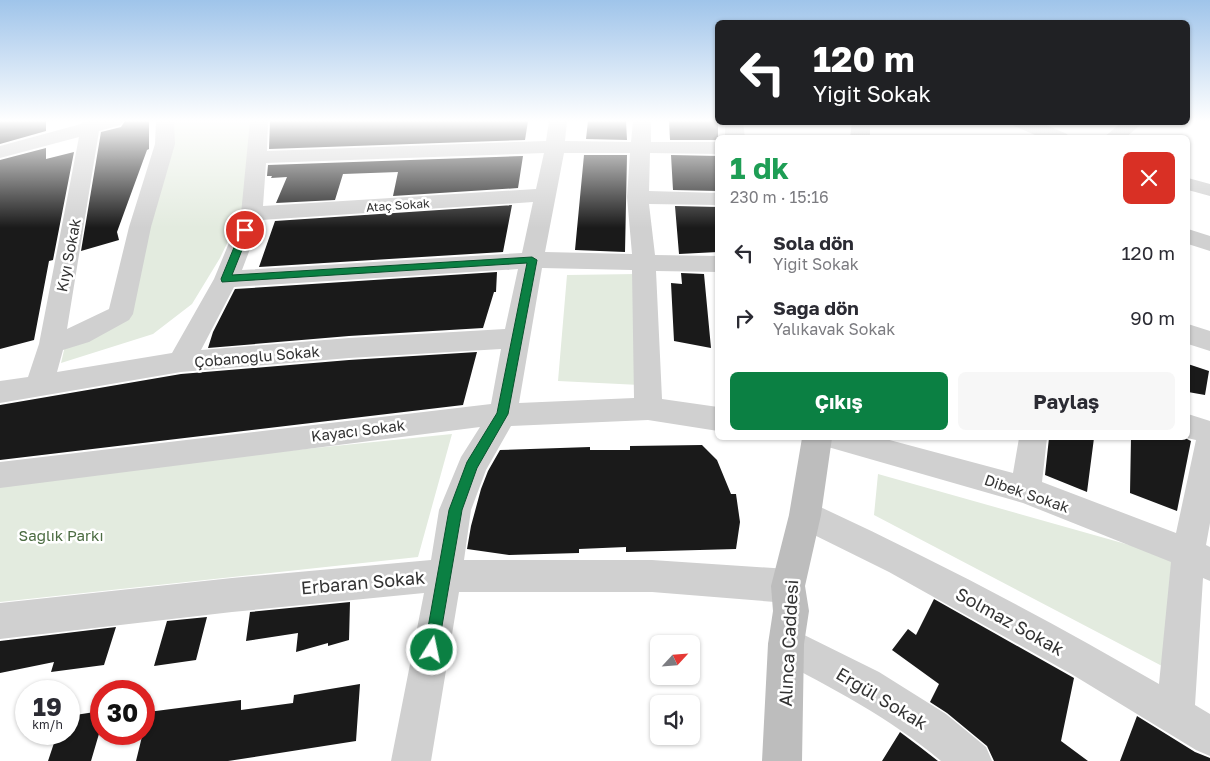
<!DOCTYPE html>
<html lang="tr">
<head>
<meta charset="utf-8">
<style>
  body { margin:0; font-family:"Golos Text",sans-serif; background:#f7f7f7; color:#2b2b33; height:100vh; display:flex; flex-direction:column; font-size:19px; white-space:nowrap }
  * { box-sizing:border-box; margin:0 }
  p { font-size:16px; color:#7c7c81 }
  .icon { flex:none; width:28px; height:28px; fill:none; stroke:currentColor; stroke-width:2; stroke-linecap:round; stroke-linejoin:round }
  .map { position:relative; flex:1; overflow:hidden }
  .drawer { position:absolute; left:715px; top:135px; width:475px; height:305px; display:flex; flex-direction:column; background:#fff; border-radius:8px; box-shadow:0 1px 4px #0004 }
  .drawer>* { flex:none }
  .guide { position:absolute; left:715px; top:20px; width:475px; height:105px; border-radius:8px; box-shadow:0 1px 4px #0004; background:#202124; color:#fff; overflow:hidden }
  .needle { width:32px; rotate:64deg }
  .controls { position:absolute; left:650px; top:635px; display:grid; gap:10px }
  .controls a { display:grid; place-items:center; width:50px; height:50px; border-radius:8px; background:#fff; box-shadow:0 1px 4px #0004; font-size:25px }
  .speed { position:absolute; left:15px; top:680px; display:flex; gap:10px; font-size:25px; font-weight:700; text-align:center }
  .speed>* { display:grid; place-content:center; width:65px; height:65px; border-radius:50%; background:#fff; box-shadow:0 1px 4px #0004; line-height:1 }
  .speed small { font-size:12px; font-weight:400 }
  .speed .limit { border:8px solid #d22; background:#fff; color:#111 }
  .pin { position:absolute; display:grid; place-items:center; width:42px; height:42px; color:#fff; margin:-21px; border:2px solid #fff; border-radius:50%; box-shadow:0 1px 5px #0007 }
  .me { position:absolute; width:55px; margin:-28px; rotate:10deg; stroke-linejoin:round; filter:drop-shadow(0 0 4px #0008) }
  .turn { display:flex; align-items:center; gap:18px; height:105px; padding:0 15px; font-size:22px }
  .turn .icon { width:65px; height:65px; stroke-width:2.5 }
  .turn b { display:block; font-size:35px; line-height:42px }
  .round { display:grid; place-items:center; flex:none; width:52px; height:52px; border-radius:8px; background:#f7f7f7 }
  .headline { display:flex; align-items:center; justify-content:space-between; height:85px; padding:0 15px }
  h1 { font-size:30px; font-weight:700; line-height:38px; color:#1e9e55 }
  .button { display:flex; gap:10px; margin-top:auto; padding:10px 15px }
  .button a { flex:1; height:58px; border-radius:8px; background:#0b8043; color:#fff; font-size:20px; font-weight:700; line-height:58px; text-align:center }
  .button a+a { background:#f7f7f7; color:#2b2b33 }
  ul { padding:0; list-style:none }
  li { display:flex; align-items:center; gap:15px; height:65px; padding:0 15px }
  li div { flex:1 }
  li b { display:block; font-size:19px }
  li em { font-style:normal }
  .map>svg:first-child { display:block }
</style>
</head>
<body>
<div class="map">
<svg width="1210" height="761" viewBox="0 0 1210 761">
  <rect width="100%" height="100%" fill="#fff"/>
  <path fill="#e3ebdf" d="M163,121H252L246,204L220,258L192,304L153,334L61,363L65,346L121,319Z
    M637,274L640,385L558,381L567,275Z
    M452,434L418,557L0,602V480Z
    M878,474L1172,557L1162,666L874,515Z"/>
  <path fill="#1a1a1a" d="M0,121H46V131L0,144Z
    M125,121H149V149L147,150L117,232L119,240L81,251L101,132L121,127Z
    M270,121H528L525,140L269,149Z
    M588,121H626L627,140L586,139Z
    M669,121H718V140H670Z
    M46,148V159L74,152L53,260L49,261L34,340L0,349V160Z
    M584,155H627L625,252L575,250Z
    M671,155L718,156V191L673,190Z
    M523,156L518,188L393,196L398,172L343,174L335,200L276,203L287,177L271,178L272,176H267L268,165Z
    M512,205L503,252L259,267L275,221Z
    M675,206L718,207V252L679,254Z
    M497,272L496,292H494L483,328L349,336L208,348L213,332L235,289Z
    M681,273L704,274L711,348L674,341L671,283L682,284Z
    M477,352L463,405L0,460V405L181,374L349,360Z
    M1188,364L1209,371L1205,395L1188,392Z
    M1049,438H1094L1087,492L1045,475Z
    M1131,438H1185L1191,441L1177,511L1130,493Z
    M702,445L717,460L731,494H736L740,522L736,549L626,552V547L579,549V553L509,555L467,549L471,526L481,489L488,471L500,450L590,447V450H630V446Z
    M934,599L1074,678L1061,741L1088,761H994L987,746L947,713L930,702L939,684L892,650L908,629L916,635Z
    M350,602L349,640L328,646V643L296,652L298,633L246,641L250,612Z
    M207,617L196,660L154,666L167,621Z
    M116,627L104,665L51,672L54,662L0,673V641Z
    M360,684L356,741L228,761H136L148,712L241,700V710L293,703L294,695Z
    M101,711V727L91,761H48L57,734H69V716Z
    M1137,716L1195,752L1210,758V761H1120Z
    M900,732L920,747L938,761H882Z"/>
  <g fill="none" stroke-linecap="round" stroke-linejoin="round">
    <path fill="#d0d0d0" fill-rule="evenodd" d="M82,121H123L121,125L99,131L67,329L109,309L129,227L155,144L156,121H174L175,144L151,227L133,314L129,320L89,342L63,350L57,372L172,353L214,279L241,214L250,121H268L267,151L546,141L549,121H567L565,141L631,142L633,121H651V142H718V154L650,153L649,191L718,193V205L649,204L655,255L718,256V272L656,271L662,399L718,407V431L648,420L511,426L486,470L471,510L464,560H652L788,569L800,574L805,586L800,598L788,603L652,592H459L431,761H391L424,593L232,612L0,639V603L232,578L431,560L439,510L461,457L480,427L0,488V462L491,404L501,349L349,358L181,372L0,403V381L28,377L39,344L79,137L0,158V146L81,124ZM544,153L536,189L263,206L266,163ZM564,153H630L627,197L632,254L545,252ZM533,202L522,253L242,270L261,220ZM542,268L632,270L634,398L519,403ZM518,269L505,329L349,338L201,350L234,287Z
      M725,122H743L745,138H725Z
      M1012,122H1039L1067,134L1069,138H1042L1014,126Z
      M1122,122H1144L1125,138H1103Z
      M1188,178L1210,184V196L1188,190Z
      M1188,229L1210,236V251L1188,244Z
      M1188,324L1210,331V351L1188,344Z
      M1188,414L1210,421V523L1206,545L1210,547V581L1203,578L1195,705L1210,714V756L1196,750L1073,675L889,572L794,525L789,515L794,505L805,501L816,505C933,559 1047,619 1159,684L1171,562L1023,503L828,447L823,438H882L1013,473L1019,438H1047L1042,482L1176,533L1196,440L1187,438Z
      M786,626L879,672L946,714L986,747L992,761H941C890,718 832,688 773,657L768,644L773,631Z"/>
    <path fill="#bdbdbd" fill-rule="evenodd" d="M852,122H870V138H850Z
      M802,438H832L821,515L805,586L809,611L804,644L802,761H762L768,644L773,611L771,586L789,515Z"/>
  </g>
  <linearGradient id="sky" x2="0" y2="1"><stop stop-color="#9fc4ea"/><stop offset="0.53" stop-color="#fff"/><stop offset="1" stop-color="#fff" stop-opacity="0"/></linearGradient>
  <rect width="1210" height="228" fill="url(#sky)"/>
  <path fill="#0b8043" stroke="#07532c" d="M242,228H248L250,230L232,275L532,257L537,260L508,414L477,468L462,510L437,655L432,657L427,655L424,650L449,510L467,462L497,413L527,263L222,282L221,279Z"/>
  <g text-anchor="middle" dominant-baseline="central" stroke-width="5" stroke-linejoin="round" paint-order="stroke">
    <g font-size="12" fill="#333" stroke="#fff">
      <text transform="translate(398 205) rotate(-4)">Ataç Sokak</text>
    </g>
    <g font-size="15" fill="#333" stroke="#fff">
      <text transform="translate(68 255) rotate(-79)">Kıyı Sokak</text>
      <text transform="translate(257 356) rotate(-5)">Çobanoğlu Sokak</text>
      <text transform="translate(358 430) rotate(-7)">Kayacı Sokak</text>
      <text transform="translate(1027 493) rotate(19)">Dibek Sokak</text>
    </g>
    <g font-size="15" fill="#4c6c42" stroke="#fff">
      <text x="61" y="535">Sağlık Parkı</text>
    </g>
    <g font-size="18" fill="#333" stroke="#fff">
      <text transform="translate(363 582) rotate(-5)">Erbaran Sokak</text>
      <text transform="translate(1010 621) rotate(29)">Solmaz Sokak</text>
      <text transform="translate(788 643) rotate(-87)">Alınca Caddesi</text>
      <text transform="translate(882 698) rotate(31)">Ergül Sokak</text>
    </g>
  </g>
</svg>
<div class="controls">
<a><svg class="needle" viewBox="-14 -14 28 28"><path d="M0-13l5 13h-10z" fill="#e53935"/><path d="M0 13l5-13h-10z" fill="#7c7c81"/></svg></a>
<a><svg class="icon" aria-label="sound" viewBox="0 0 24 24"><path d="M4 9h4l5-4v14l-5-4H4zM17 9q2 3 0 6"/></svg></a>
</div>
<div class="speed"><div>19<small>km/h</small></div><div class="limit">30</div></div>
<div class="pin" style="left:245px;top:230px;background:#d93025"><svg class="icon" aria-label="arrive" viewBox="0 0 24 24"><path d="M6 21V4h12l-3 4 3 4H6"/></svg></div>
<svg class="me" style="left:432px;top:650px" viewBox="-20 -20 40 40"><circle r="17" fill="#0b8043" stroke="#fff" stroke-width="3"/><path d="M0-11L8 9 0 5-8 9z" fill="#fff"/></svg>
<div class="guide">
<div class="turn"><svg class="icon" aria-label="left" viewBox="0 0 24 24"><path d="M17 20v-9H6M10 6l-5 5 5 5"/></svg><div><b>120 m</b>Yiğit Sokak</div></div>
</div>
<section class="drawer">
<div class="headline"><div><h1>1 dk</h1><p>230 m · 15:16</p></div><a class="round" style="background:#d93025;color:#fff"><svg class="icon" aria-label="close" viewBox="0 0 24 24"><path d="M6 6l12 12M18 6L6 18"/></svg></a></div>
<ul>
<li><svg class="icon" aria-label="left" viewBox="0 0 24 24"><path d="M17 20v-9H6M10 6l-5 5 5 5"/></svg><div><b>Sola dön</b><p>Yiğit Sokak</p></div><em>120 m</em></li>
<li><svg class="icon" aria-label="right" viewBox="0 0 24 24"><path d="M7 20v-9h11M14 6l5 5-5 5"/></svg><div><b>Sağa dön</b><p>Yalıkavak Sokak</p></div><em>90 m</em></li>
</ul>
<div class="button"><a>Çıkış</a><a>Paylaş</a></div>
</section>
</div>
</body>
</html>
